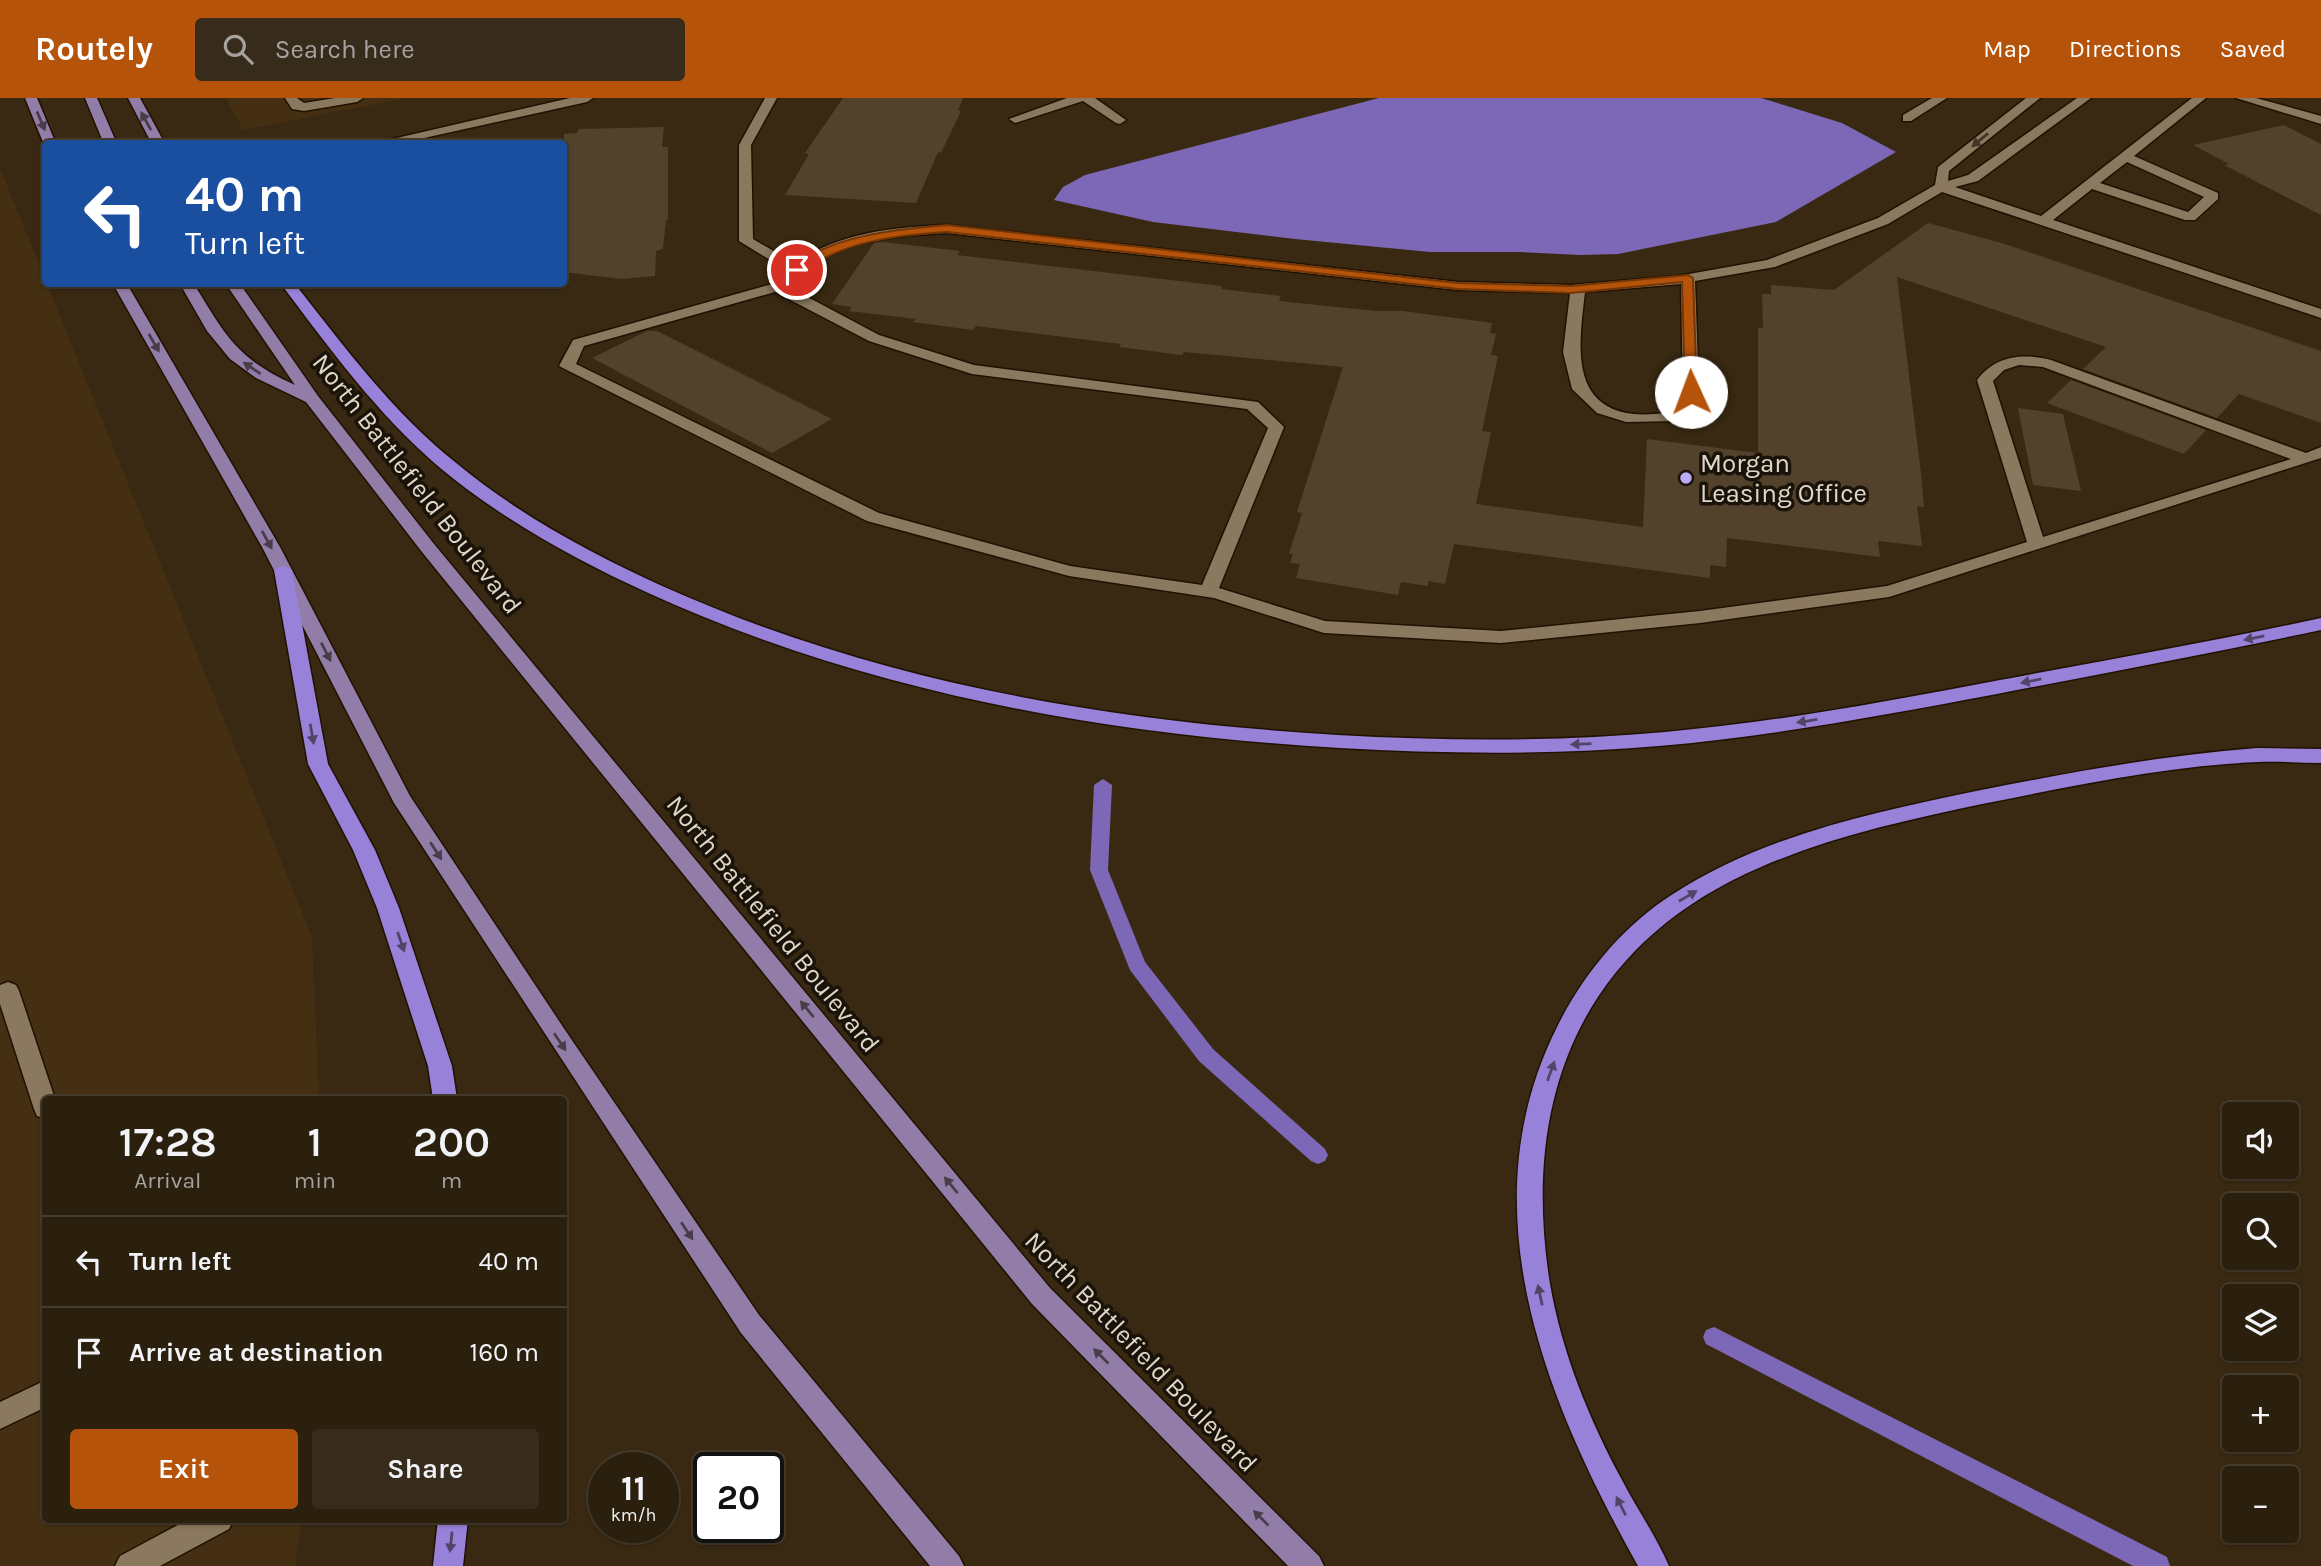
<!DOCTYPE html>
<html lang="en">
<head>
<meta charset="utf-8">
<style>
  body { margin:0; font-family:Karla,sans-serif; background:#372c1c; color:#f1f3f6; height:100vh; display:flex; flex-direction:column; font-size:26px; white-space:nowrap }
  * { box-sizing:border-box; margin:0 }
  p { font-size:23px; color:#a6a29e }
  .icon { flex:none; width:38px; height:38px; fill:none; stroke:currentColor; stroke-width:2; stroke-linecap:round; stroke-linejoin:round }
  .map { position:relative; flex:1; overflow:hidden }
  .details { position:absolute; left:42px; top:998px; width:525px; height:427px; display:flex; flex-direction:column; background:#2b1f0e; border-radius:7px; box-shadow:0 2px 5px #0004,0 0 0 2px #473d2e }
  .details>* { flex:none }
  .hud { position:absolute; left:42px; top:42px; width:525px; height:147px; border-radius:7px; box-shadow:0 2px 5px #0004,0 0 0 2px #473d2e; background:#1a4fa0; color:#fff; overflow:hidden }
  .tools { position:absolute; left:2222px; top:1004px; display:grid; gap:14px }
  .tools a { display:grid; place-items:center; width:77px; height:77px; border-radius:7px; background:#2b1f0e; box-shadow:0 2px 5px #0004,0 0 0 2px #473d2e; font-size:35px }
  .speed { position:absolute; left:588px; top:1354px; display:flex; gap:14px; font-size:35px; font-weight:700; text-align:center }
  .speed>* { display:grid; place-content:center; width:91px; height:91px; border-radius:50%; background:#2b1f0e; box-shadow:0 2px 5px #0004,0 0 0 2px #473d2e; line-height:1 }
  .speed small { font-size:18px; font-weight:400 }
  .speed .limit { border:4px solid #111; border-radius:10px; background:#fff; color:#111 }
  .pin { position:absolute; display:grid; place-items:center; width:60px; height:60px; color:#fff; margin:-30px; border:4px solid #fff; border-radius:50%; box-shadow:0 2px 7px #0007 }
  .me { position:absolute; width:77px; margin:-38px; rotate:358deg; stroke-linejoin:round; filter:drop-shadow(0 0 5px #0008) }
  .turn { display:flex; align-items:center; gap:24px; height:147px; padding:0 28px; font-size:32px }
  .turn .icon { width:91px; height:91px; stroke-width:2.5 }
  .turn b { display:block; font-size:49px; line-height:60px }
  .eta { display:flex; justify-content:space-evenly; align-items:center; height:119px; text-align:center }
  .eta b { font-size:42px; font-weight:600; line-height:49px }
  .primary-button { display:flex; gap:14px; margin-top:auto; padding:14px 28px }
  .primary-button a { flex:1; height:80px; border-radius:7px; background:#b45309; color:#fff; font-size:28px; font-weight:600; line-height:80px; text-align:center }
  .primary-button a+a { background:#372c1c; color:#f1f3f6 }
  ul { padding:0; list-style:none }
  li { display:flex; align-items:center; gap:21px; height:91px; padding:0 28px; border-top:2px solid #473d2e }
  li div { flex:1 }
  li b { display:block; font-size:26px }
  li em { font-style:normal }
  header { display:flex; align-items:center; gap:42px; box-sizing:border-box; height:98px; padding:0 35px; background:#b45309; color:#fff }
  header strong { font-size:33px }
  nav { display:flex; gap:38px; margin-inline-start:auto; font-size:24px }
  .search { width:490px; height:63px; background:#372c1c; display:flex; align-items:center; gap:18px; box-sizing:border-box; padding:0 24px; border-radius:7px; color:#a6a29e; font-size:26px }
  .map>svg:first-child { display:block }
</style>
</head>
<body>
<header>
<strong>Routely</strong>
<div class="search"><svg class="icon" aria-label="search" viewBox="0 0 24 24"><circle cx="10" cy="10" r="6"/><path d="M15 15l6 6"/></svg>Search here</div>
<nav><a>Map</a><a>Directions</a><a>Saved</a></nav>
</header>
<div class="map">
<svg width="2321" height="1468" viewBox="0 0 2321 1468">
  <rect width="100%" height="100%" fill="#392912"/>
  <path fill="#442f12" d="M226,0H407L243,32Z
    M0,70L312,839L319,1001H46V1421H302L295,1468H0Z"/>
  <path fill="#7c68b7" d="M1379,0H1761L1842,25L1896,54L1776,124L1618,156L1580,157L1520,154H1430L1295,141L1153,124L1054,102L1063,89L1085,77Z"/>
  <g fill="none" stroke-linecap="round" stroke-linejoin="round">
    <path fill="#7c68b7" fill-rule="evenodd" d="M1103,681L1112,687L1108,772L1145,864L1213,951L1325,1051L1328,1057L1325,1063L1318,1066L1311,1063L1199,963L1130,872L1090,772L1094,687Z
      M1714,1229L2167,1459L2170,1468H2133L1706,1246L1703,1239L1706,1232Z"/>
  </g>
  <path fill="#53422b" d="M843,0H963L958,12L961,13L941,55L938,54L916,105L785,97L809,56L805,55Z
    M2284,27L2321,46V117L2224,67L2229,66L2193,47Z
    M664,29L662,49H668V122H666L663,151L656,153L655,178L621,181L564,174V36L577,35L579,31Z
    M1928,125L2005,146L2321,253V325L2239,296L2217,320L2083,271L2106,249L1897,179L1921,376L1924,409L1917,408L1922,448L1878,443L1880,459L1727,440L1726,469L1710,467V480L1454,446L1445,486L1428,483V488L1401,484L1398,497L1296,480L1300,466L1290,465L1293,456H1289L1302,415L1297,414L1343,269L1184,254L1182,257L1119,249L1121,246L976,228L973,232L913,224L916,221L849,213L852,209L832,206L874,145L883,144L960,153L957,157L1222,188L1221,191L1281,198L1279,203L1375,213H1403L1492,225L1490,235L1496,236L1491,257L1498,258L1482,333L1491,334L1476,406L1643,429L1647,341L1758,355V230H1763L1762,196H1771V187L1834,192Z
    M647,233H657L832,321L772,355L592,260Z
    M2071,282L2206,332L2184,356L2047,305Z
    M2018,310L2063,316L2081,393L2033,387Z"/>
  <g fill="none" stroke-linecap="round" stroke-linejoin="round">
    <g stroke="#201100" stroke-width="3">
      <path id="lane" d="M285,0H297L304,5L335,0H363L357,4L304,13L292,11Z
        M570,0H593L587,4L397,46H371Z
        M765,0H777L751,47L753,141L796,166C836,134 898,129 947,127L1458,184L1571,187L1678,178L1767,162L1878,120L1935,87L1938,69L2026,0H2040L1949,73L1948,83L1968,77L2077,0H2091L1978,83L1955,89L2041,118L2192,0H2206L2134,58L2218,95V101L2195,122H2185L2092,91L2053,122L2321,211V220L1942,94L1888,126L1775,169L1695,183L1699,294L1677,323L1626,324L1597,315L1572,291L1563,254L1570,195L1458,192L947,135C904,137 854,141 816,164C806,170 796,181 787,188L879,237L974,267L1258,304L1284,329L1219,490L1325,523L1501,533L1700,513L1887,488L2027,444L1977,282C1996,257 2023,255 2051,262L2306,355L2321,349V360L1889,499L1700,525L1501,545L1324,535L1214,500L1069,478L867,423L559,268L573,242L772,186L788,173L739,143V47ZM2127,64L2204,99L2188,114L2100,85ZM1681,186L1683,294L1666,315C1656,316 1644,317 1634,316C1567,309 1580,241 1585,194ZM775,194L869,243L972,276L1247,311L1268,330L1202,487L1070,468L879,415L576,266L584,248ZM2019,267L2043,269L2291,361L2043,439L1993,283L2004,272Z
        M1067,0H1095L1126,22L1120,26L1116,25L1083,3L1015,25L1009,21Z
        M1932,0H1947L1911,23H1903V17Z
        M2236,0H2256L2321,18V26Z
        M8,884L16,887L19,893L55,1001H46V1021L37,1018L34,1011L0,906V887Z
        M46,1282V1309L0,1331V1304Z"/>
    </g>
    <g stroke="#201100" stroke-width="3">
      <path id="street" d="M189,1421H234L229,1431L160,1468H115L120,1458Z"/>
    </g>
    <g stroke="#201100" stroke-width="3">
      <path id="primary" d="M25,0H37L56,46H46L45,49Z
        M85,0H97L117,46H104Z
        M128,0H140L165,46H152Z
        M113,186H127L280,449L410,698L565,932L759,1217L959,1458L964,1468H930L741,1235L394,705L262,449Z
        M180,186H194C226,238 236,260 295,287L226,186H240L318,298L434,446L1050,1190L1319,1458L1324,1468H1288L1032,1206L422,454L306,304L256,280L230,261L207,233Z"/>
    </g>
    <g stroke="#201100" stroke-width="3">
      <path id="highway" d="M281,186H295C344,248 392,314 455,364C516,415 588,454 660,487C875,584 1105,623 1338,637C1447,643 1557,644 1665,634C1778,624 1889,603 2000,582C2107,562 2214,543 2321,520V532C2213,555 2105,575 1997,596C1885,617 1773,638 1659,648C1553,657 1447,656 1340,650C1101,636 865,594 646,494C574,461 500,420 439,369C378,317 329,250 281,186Z
        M283,467L292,472L328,666L375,752L399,810L452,968L457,1001H433L428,968L377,810L353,752L308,666L274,472Z
        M2257,650L2321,651V665C2300,665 2279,663 2258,664C2165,668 2073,688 1982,706C1907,722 1832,738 1761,769C1581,846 1520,1000 1550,1186C1562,1255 1589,1321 1622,1382C1637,1411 1656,1438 1669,1468H1638C1546,1303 1465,1110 1558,927C1584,875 1624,827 1673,796C1766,736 1876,714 1981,692C2073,674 2164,657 2257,650Z
        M438,1421H468L463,1468H433Z"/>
    </g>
    <use href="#lane" fill="#8a785f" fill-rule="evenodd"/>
    <use href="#street" fill="#8a785f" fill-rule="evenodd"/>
    <use href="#primary" fill="#927da8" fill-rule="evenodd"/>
    <use href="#highway" fill="#9781d9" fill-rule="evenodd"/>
  </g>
  <defs><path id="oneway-solid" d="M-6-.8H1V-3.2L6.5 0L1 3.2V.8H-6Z" transform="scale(1.75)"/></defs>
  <g fill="#4a3d49">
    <use href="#oneway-solid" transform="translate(41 23) rotate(67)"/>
    <use href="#oneway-solid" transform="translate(146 23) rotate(-119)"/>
    <use href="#oneway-solid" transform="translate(154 245) rotate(60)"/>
    <use href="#oneway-solid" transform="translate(252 270) rotate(-146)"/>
    <use href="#oneway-solid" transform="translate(267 442) rotate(61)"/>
    <use href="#oneway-solid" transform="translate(326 554) rotate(63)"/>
    <use href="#oneway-solid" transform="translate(436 753) rotate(57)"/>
    <use href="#oneway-solid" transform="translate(807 911) rotate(-129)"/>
    <use href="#oneway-solid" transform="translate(560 944) rotate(56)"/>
    <use href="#oneway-solid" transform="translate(951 1087) rotate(-129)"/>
    <use href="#oneway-solid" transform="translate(687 1133) rotate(56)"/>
    <use href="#oneway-solid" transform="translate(1101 1258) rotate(-135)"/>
    <use href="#oneway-solid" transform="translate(1261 1420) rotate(-135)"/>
  </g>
  <use fill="#413628" href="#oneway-solid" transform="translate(1980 42) rotate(141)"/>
  <g fill="#524467">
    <use href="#oneway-solid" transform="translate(2254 540) rotate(169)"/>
    <use href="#oneway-solid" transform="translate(2031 583) rotate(169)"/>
    <use href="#oneway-solid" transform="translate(1807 623) rotate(171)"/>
    <use href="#oneway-solid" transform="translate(312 636) rotate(80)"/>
    <use href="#oneway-solid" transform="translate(1581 646) rotate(178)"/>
    <use href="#oneway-solid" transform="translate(1688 798) rotate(-30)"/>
    <use href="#oneway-solid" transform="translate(401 844) rotate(71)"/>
    <use href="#oneway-solid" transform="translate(1551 973) rotate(-70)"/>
    <use href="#oneway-solid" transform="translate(1540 1197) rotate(-102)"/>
    <use href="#oneway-solid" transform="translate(1621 1408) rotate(-117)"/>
    <use href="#oneway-solid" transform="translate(451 1444) rotate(96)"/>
  </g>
  <path fill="#b45309" stroke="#753606" stroke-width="2" d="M947,127L1458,185L1571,188L1688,177L1693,180L1697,294L1691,297L1685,294L1682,184L1571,195L1458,191L947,134C898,137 841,143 801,175L792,172C825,137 902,131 947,127Z"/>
  <circle fill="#bbaaf6" stroke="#1a130a" stroke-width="2.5" cx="1686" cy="380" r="7"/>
  <g text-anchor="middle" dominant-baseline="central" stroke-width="7" stroke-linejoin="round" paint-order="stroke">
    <g font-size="26" fill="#e1d7c9" stroke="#1a130a" text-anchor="start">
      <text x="1700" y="365">Morgan<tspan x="1700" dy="30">Leasing Office</tspan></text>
    </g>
    <g font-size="26" fill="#e1d7c9" stroke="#1a130a">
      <text transform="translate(417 386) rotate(52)">North Battlefield Boulevard</text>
      <text transform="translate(773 826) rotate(51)">North Battlefield Boulevard</text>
      <text transform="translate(1141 1254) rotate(46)">North Battlefield Boulevard</text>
    </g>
  </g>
</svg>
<div class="tools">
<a><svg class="icon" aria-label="sound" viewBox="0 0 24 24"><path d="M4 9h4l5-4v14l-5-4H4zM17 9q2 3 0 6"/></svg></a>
<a><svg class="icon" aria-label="search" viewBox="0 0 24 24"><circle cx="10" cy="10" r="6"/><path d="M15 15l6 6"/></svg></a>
<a><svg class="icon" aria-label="layers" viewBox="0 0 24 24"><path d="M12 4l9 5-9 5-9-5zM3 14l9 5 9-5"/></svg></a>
<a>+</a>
<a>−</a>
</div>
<div class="speed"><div>11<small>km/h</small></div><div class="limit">20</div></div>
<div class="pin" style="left:797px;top:172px;background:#d93025"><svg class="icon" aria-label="arrive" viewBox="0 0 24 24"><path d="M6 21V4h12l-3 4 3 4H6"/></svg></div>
<svg class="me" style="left:1691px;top:294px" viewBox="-20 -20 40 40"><circle r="19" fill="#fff"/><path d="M0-13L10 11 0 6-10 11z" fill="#b45309"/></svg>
<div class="hud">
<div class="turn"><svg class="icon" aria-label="left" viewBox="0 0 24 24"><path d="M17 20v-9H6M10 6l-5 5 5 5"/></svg><div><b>40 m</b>Turn left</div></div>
</div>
<section class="details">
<div class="eta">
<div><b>17:28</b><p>Arrival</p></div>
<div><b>1</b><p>min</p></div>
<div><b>200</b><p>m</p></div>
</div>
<ul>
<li><svg class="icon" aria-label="left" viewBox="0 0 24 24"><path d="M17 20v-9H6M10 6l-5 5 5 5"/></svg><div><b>Turn left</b></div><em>40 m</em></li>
<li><svg class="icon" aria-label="arrive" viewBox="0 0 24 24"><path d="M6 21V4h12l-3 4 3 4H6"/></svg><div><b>Arrive at destination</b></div><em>160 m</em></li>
</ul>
<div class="primary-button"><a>Exit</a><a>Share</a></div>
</section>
</div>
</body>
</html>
